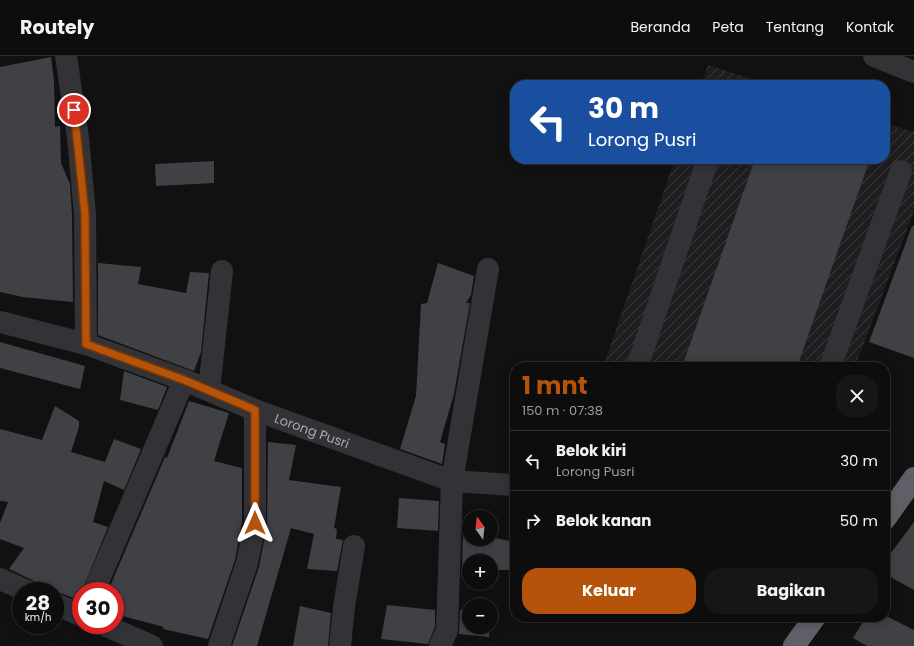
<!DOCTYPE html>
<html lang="id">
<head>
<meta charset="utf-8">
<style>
  body { margin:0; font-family:Poppins,sans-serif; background:#161617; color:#f1f3f6; height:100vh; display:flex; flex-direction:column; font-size:15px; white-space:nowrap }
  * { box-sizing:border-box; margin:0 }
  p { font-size:13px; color:#9a9c9e }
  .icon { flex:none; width:22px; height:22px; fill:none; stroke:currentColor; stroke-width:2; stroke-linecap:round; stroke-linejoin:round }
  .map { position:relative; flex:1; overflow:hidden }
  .side { position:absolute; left:510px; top:306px; width:380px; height:260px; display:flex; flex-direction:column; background:#0d0d0e; border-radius:16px; box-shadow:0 2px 10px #0003,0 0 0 1px #2d2d2e }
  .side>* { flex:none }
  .guide { position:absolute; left:510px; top:24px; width:380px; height:84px; border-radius:16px; box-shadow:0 2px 10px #0003,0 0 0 1px #2d2d2e; background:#1a4fa0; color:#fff; overflow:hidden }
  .needle { width:26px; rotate:345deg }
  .buttons { position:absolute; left:462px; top:454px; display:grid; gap:8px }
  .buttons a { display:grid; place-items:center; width:36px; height:36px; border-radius:50%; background:#0d0d0e; box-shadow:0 2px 10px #0003,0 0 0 1px #2d2d2e; font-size:20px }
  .speed { position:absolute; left:12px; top:526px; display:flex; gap:8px; font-size:20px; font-weight:700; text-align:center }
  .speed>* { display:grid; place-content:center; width:52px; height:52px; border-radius:50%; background:#0d0d0e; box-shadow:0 2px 10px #0003,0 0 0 1px #2d2d2e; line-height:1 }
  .speed small { font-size:10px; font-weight:400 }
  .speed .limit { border:6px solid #d22; background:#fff; color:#111 }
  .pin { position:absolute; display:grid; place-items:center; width:34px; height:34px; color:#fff; margin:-17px; border:2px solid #fff; border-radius:50%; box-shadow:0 1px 4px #0007 }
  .me { position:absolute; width:44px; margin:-22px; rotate:0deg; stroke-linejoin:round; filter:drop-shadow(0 0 3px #0008) }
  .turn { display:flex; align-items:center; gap:14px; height:84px; padding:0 12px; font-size:18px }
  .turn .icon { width:52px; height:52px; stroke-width:2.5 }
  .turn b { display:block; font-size:28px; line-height:34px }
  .round { display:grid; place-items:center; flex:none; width:42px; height:42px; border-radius:16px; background:#161617 }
  .summary { display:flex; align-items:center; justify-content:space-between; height:68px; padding:0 12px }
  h1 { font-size:24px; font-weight:700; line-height:30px; color:#b45309 }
  .cta { display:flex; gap:8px; margin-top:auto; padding:8px 12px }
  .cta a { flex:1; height:46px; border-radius:16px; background:#b45309; color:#fff; font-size:16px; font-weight:700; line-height:46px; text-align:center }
  .cta a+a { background:#161617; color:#f1f3f6 }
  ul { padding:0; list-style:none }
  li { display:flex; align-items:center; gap:12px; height:60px; padding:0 12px; border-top:1px solid #2d2d2e }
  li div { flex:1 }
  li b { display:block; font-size:15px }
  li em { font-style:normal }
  header { display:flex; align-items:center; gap:24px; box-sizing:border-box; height:56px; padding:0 20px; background:#0d0d0e; border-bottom:1px solid #2d2d2e }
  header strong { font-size:19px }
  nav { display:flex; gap:22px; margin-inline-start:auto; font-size:14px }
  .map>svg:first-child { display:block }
</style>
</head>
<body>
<header>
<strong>Routely</strong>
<nav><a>Beranda</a><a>Peta</a><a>Tentang</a><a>Kontak</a></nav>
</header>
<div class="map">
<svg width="914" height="590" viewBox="0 0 914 590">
  <defs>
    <pattern id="industrial-furrows" width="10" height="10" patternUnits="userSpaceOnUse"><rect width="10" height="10" fill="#1e1d1f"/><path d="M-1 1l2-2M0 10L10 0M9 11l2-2" fill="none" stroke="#3c3b3d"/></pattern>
  </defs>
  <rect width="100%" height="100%" fill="#111112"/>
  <path fill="url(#industrial-furrows)" d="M708,9L769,29H701Z
    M885,67L914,76V155L855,311H603L675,103H885Z"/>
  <path fill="#404145" d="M51,1L54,24L55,71L60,70L61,107L70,128L72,159L73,246L23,241L0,236V11Z
    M755,103H870L797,311H682Z
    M214,105V127L156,130L155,108Z
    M912,170H914V302L869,286Z
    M98,207L141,211L138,228L186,237L190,216L209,217L201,296L194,315L98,279Z
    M438,207L474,220L471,239L466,247H470L454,338L440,386L445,388L442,408L400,393L416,340L421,248L427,247Z
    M0,286L85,310L80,333L0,312Z
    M124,315L167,331L158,354L120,344Z
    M189,345L229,357L214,405L242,412V466L235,504L208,583L163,573L164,571L115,558V535H108L165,401L167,402Z
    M55,350L79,365V371L71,396L105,406L114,383L141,393L124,434L104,425L93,466L108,471L82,535H77L74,542L55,535H39L37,528L32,524L9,513L24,492L0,483V467L8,446L0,445V373L42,384Z
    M268,386L296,389L289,424L341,431L334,472L337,473L336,483L343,484L337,515L307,513L314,478L291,472L257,590H232L259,511L267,469Z
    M399,442L439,445L438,475L397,472Z
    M914,466V534L885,518V505Z
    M463,475L469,476V483H491V481L515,486V514H491V505H469V514H462Z
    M387,549L435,554V571L428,588L381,583Z
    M300,550L331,557L328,590H293Z
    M460,554L469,555V571H490L489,581L459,578Z
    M866,561H888L914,574V590H867L853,582Z"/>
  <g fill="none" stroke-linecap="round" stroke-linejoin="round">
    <g stroke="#333337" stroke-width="22">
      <path d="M66,0L78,82L85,158L86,288"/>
      <path d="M874,0L914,16"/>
      <path id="s1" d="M0,266L86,288L184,324L255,354L452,425L515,429"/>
      <path d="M637,311L708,103"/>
      <path d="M830,311L901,115"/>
      <path d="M209,334L222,215"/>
      <path d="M0,523L27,535"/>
      <path d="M94,535L184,324"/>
      <path d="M55,548L81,559"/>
      <path d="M104,569L152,590"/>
      <path d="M219,590L247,507L255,467V354"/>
      <path d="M340,590L344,551L354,490"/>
      <path d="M440,590L447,574L452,425L488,213"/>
    </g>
    <path stroke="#5f6067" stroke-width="22" d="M885,463L914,422
      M794,590L815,561"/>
  </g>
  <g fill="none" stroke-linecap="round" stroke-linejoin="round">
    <g stroke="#753606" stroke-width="10">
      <path id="route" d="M74,54L85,158L86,288L184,324L255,354V467"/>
    </g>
    <use href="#route" stroke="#b45309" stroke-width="7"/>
  </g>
  <g text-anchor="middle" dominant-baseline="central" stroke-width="3" stroke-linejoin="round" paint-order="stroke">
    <g font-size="13" fill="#a4a6b2" stroke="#0c0c0d">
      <text stroke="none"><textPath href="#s1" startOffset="331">Lorong Pusri</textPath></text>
    </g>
  </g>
</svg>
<div class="buttons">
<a><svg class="needle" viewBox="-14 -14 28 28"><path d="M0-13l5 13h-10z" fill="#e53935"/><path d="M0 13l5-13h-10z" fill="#9a9c9e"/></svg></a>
<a>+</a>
<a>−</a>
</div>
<div class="speed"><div>28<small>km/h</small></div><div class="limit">30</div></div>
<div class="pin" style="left:74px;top:54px;background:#d93025"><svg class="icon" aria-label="arrive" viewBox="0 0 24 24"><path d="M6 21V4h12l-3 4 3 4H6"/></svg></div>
<svg class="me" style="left:255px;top:467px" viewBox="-20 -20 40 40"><path d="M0-17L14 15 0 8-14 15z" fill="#b45309" stroke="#fff" stroke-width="4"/></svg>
<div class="guide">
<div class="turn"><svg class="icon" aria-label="left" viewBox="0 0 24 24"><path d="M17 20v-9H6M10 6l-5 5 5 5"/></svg><div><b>30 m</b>Lorong Pusri</div></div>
</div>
<section class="side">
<div class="summary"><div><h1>1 mnt</h1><p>150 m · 07:38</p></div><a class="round"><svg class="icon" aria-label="close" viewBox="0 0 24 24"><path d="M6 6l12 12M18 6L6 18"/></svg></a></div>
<ul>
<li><svg class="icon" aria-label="left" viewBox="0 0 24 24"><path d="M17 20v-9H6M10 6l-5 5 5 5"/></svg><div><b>Belok kiri</b><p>Lorong Pusri</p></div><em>30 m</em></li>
<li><svg class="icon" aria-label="right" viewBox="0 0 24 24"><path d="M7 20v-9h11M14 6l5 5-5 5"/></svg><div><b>Belok kanan</b></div><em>50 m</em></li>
</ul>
<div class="cta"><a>Keluar</a><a>Bagikan</a></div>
</section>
</div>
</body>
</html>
